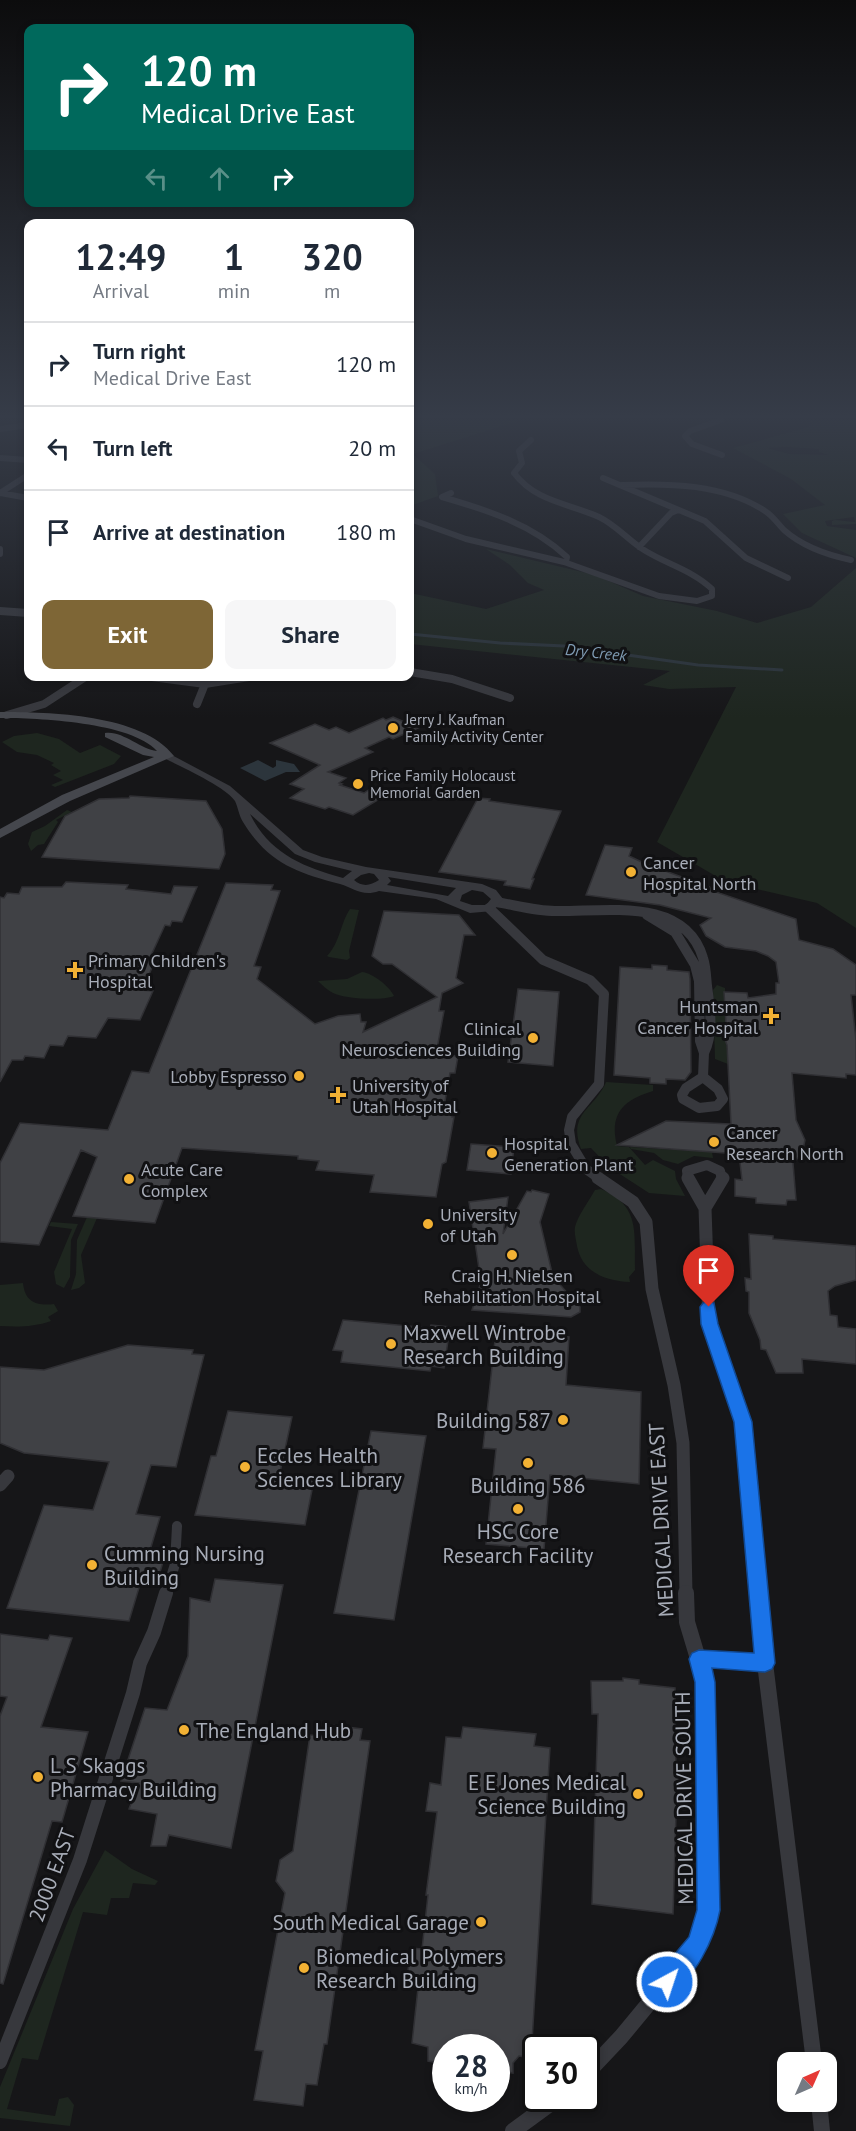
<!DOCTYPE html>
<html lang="en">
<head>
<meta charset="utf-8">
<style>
  body { margin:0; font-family:"PT Sans",sans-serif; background:#f6f6f7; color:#1f2937; height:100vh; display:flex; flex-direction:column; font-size:22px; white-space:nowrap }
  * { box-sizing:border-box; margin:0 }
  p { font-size:20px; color:#747a83 }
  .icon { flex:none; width:33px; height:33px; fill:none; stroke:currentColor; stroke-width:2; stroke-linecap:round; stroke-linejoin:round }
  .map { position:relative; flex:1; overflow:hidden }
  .side { position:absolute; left:24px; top:219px; width:390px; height:462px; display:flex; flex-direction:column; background:#fff; border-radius:12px; box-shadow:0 3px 9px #0003 }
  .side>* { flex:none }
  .top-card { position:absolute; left:24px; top:24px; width:390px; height:183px; border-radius:12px; box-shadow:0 3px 9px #0003; background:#00695c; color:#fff; overflow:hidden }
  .needle { width:39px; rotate:45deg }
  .buttons { position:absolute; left:777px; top:2052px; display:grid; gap:12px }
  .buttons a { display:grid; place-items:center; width:60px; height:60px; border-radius:12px; background:#fff; box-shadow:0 3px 9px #0003; font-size:30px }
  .speed { position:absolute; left:432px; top:2034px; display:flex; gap:12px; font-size:30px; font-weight:700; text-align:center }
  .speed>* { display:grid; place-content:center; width:78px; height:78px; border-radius:50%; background:#fff; box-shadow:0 3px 9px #0003; line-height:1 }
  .speed small { font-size:15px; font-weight:400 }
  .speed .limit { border:3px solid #111; border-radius:9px; background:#fff; color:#111 }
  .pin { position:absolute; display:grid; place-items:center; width:51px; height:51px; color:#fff; margin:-62px -26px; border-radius:50% 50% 50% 0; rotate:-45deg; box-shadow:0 0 6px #0007 }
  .pin .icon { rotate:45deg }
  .me { position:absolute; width:66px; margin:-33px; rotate:40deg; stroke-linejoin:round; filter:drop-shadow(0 0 4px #0008) }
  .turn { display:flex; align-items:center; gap:21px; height:126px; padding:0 18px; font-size:27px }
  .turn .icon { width:78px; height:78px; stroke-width:2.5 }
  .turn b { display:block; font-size:42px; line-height:51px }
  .lanes { display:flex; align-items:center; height:57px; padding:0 18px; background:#0003; justify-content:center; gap:30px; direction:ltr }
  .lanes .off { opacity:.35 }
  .eta { display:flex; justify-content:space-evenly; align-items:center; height:102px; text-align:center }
  .eta b { font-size:36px; font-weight:700; line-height:42px }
  .button { display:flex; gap:12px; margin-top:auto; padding:12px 18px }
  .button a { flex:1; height:69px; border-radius:12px; background:#7e6636; color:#fff; font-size:24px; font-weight:700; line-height:69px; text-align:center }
  .button a+a { background:#f6f6f7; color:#1f2937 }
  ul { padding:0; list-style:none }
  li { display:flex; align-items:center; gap:18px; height:84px; padding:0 18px; border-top:2px solid #e0e1e3 }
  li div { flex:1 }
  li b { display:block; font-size:22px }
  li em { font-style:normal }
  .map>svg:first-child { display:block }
</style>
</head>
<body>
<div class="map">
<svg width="856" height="2131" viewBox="0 0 856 2131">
  <rect width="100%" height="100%" fill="#161618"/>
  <path fill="#1e261f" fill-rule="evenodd" d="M410,420H521L413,454L435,474L438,496L410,506Z
    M816,420H856V524L832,525V521L835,520L855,522L854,517L825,521L827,526L856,530V558L802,533L783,514L825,505L791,479L733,448L809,427L811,421ZM787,447L819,449V452L829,455L789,454L767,448Z
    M486,549L595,575L643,596L717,611L757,623L811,607L856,568V928L817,903L726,882L657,842L736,687L669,689L643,685L670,671L410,644V593L486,609L544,590L528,583L510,565Z
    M37,733L59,739L80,753L100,745L121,756L114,764L55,787L51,785L63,780L53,775L61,771L51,765L54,763L37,755L17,752L2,742L14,736Z
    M67,810L72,812L56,820L58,822L44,844L38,845L31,851L28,844L32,832L45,826Z
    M350,909L359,910L349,951L350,958L347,960L329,957L327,956C340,943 340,924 350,909Z
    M362,972C373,973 390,987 394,996C382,1001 345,999 333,993C327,990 323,986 318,981L347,979Z
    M717,985L725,988L726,1024L723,1034L726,1042L728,1064L715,1059L713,990Z
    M606,1082L653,1085V1091C623,1100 609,1114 617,1146L629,1147L645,1165L653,1160L675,1171L676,1179L685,1196L649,1193L609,1167L591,1148L581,1149C567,1113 595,1109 606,1082Z
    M630,1147L712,1152L713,1158L694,1156L678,1164L663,1160L654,1153L631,1149Z
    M601,1189C641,1206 634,1233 635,1270L629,1277L630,1282C605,1281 582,1272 577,1246C576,1239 574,1233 575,1227C578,1215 589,1201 595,1190Z
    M87,1217L97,1218L81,1255L85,1283L79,1288L71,1290L76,1274L77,1240Z
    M51,1222L78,1224L71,1240L70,1277L64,1288L56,1284L54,1272L72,1229L49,1226Z
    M23,1283C25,1303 38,1306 54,1304L58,1311L48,1317L51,1321C34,1327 18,1327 0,1326V1285Z
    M105,1850L132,1869L158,1881L155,1885L133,1883L129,1898H111L107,1915L83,1912L38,2060L22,2058L7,2109L55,2116L59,2099L68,2097L74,2105L70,2126L0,2118V2087L73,1909Z"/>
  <path fill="#2c353c" d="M258,760L273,768L276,766V760L294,764L300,772H286L265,781L240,768Z"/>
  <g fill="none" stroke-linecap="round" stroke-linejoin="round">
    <path stroke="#2c353c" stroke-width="3" d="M410,634L500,643L564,646L698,665L782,670"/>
  </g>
  <path fill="#404145" stroke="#303034" stroke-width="1.5" d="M393,717L418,728L393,739L389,737L365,748L373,752L328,772L346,778L339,783L342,784L340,785L364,793L370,789L386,795L353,815L329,807L325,809L290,798L304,789L290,784L320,765L270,743L315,724L329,730L336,727L349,733L383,718L386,720Z
    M130,796L206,801L222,829L225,854L219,869L42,857L65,816L99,799L129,798Z
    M478,798L490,799L489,801L561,811L532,879H534L530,889L504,885L506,881L439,872Z
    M605,845L632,848L629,856L646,864L715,889L713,891L796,919L799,940L833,949L856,965V995H851L856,1040V1075L846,1074V1078L792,1073L796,1120L805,1140L802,1154L793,1163L796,1200H787L786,1205L756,1203V1198L735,1196V1179L742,1180L739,1154L617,1145L666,1121L731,1124L727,1045L723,1034L726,1024L724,992L747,993L748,998L776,994V983H779L776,962L768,956L756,951L725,947L706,936L700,925L711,918L660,905L586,895Z
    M66,882L128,885L126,889L171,894L174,886L197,887L182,922L172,921L170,926L165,925L149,960L155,961L142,990L153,991L140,1020L108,1018L96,1038L68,1036L63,1046L50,1045L44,1058L25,1056L23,1060H12L0,1082V897L4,898L7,893L19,894L22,887H62Z
    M226,883L273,885L271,890L280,891L254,966L261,967L257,979L315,1024L338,1016L360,1014L361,1022H366L363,1032L437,997L392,964H383L372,956L384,911L459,915L475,935H464L456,978L463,983L442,993L439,1011H444L436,1054L458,1056L455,1073H450L443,1112H452V1117H454L446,1162L442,1164L436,1197L370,1192L374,1175L316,1170L319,1161L298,1159V1156L182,1148L155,1223L73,1216L97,1157L81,1150L39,1245L0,1242V1163L20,1123L108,1130L132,1071L149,1073Z
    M652,965L667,966V970L689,972L690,979L691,1072L685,1080L666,1079V1084L650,1083V1078L614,1075L620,967L652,969Z
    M518,989L559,992L553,1066L508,1062Z
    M471,1144L514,1147L511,1174L467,1170Z
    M532,1190L549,1194L540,1222L553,1277L580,1307V1312L571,1317L472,1310L481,1282L469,1202L508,1197L503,1234L527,1191L531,1192Z
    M749,1234L773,1236V1239L856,1246V1280L835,1286L828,1291L830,1315L837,1316L838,1327L856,1329V1364L802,1359L803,1373H776L766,1350L761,1349L760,1340L749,1313V1292L746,1291L745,1278L751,1279Z
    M343,1320L430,1328L431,1325L450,1327L444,1368L431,1366L430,1371L341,1362L343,1351L333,1350Z
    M496,1331L569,1337L566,1385L641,1392L639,1484L550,1475L544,1549L486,1544L496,1449L483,1448Z
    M128,1345L193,1350L192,1354L204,1355L176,1467L151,1465L136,1514L160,1517L148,1557L164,1559L160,1572L144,1571L129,1621L7,1608L44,1505L93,1510L109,1462L24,1453L0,1443V1367L44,1370Z
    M228,1411L292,1417L279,1477L314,1480L305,1525L195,1515L211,1456H216Z
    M371,1431L426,1436L394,1620L334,1613Z
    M215,1579L283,1585L231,1848L169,1835L166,1846H151L157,1814L129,1809L139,1783L121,1781L145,1708L167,1710L188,1656L190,1598L210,1602Z
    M0,1634L48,1640L50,1635L72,1638L41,1727L88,1732L62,1822L52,1821L3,1984L0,1983V1716L7,1697L0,1696Z
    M623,1678L639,1680V1684L675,1688L676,1778L681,1779L676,1814L673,1914L592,1904L598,1714H592L591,1681H623Z
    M331,1725L362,1729L360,1740L370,1741L327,2044H324L317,2085L306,2084L303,2106L254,2100L263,2051L255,2050L285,1893L276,1881L280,1860L293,1851L310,1735L329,1737Z
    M463,1727L536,1734L534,1746L550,1748L531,2058L519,2056L513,2063V2073L496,2070V2048H446V2064L428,2061V2047L412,2043L419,1979L407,1978L411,1948L422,1949L428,1895H426L437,1812L426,1811L430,1783L441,1785L446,1737L461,1738Z"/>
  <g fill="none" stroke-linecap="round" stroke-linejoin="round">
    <path stroke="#37383d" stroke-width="10" d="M166,1594L175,1564L177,1526"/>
    <path stroke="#37383d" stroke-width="14" d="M0,2062L80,1860L133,1693L140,1663L154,1632L166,1593"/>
    <path stroke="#37383d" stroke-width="6" d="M721,420L690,431L685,436L692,444L722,455
      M0,429L28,425
      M0,458L28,460
      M603,478L705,521L746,558L788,578
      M622,485C669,483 724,484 765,511C773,516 778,524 784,530C803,547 827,555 851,560
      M0,493L28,475
      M0,493L28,498
      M451,493L442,497C487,510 532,524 567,557L566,562
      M410,519L466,539L564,562L659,596L697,601L712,596V589C692,570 666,564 644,550C628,540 616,525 599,517C568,503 536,502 514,473L522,463L519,451L531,440
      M639,547L671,513L678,510
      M0,549V554
      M0,611H6"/>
    <path stroke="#37383d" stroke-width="8" d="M0,611L28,613
      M410,672L452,679L510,698
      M144,676L205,684L256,676
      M197,704L205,684
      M7,715L44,704L87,676"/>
    <path stroke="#37383d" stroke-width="10" d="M496,902C515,905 535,911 555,911C604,912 685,896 703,958C706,967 706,977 707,986C710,1007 714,1033 704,1053
      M489,908L543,960L590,980L604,994L599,1084L572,1117L569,1130L571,1144L586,1169L600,1179
      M647,915L675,932L695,965L699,981L700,1041L704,1053L703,1077
      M703,1077L718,1089L723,1099L717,1106L699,1108L683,1099L682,1095L686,1088Z
      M688,1179L687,1171L707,1165L720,1171L722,1179"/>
    <path stroke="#37383d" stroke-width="13" d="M598,1178L633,1202L646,1222L652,1289L674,1385L683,1443L686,1594
      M688,1178L705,1208
      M705,1208L709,1324L743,1422L759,1594
      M705,1208L723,1178
      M0,1485L8,1476"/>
    <path stroke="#37383d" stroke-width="16" d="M759,1593L765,1663L814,2062
      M699,1659L765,1663
      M586,2074L621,2037L697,1945L704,1931L708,1910L705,1682L687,1622L686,1593
      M819,2102L822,2131
      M513,2131L558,2098"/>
    <path fill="#37383d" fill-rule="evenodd" d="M168,753L230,786L303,850L322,857L366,867L482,884L496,890L503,899L493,911L470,913L436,899L379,891C362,897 354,888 340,884C297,873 268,863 243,822C239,816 238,807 235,801C226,787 181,767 164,758L163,756ZM250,814L295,854L315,862L352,871L343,878C303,867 269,853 250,814ZM369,873L374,874L379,880C370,886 362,887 354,880L361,875ZM388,877L456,888L448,896L387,885L391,881ZM472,890L483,892L491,899L486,905H472L460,901L462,895Z"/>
    <path fill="#45474d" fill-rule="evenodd" d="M0,712C49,712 142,714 174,756L70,801L0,838V829L62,795L154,757L143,755L105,737V733C122,730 140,749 157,751C131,722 38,718 0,718Z"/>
  </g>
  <linearGradient id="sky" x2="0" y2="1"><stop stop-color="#0c0c0d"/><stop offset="0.58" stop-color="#363c48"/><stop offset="1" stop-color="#363c48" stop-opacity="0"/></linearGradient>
  <rect width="856" height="718" fill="url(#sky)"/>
  <path fill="#1a73e8" stroke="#114b97" stroke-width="1.5" d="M709,1301L714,1303L718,1324L752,1422L775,1663L772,1669L765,1672L712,1668L715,1682L720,1910C715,1937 694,1983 667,1994L658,1991L655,1982L658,1974L689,1937L697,1910L695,1682L689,1659L692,1653L699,1650L754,1653L734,1422L701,1324L700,1307L703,1303Z"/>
  <g fill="#f2b134" stroke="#111113" stroke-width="2">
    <circle cx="393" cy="728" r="6"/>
    <circle cx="358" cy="784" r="6"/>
    <circle cx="631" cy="872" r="6"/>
    <path d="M72 961h6v6h6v6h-6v6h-6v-6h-6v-6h6z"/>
    <path d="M768 1007h6v6h6v6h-6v6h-6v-6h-6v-6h6z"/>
    <circle cx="533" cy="1038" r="6"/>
    <circle cx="299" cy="1076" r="6"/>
    <path d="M335 1086h6v6h6v6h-6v6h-6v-6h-6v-6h6z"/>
    <circle cx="714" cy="1142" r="6"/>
    <circle cx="492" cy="1153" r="6"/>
    <circle cx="129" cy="1179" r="6"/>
    <circle cx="428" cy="1224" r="6"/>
    <circle cx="512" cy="1255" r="6"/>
    <circle cx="391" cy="1344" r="6"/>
    <circle cx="563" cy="1420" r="6"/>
    <circle cx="528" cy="1463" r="6"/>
    <circle cx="245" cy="1467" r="6"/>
    <circle cx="518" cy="1509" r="6"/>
    <circle cx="92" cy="1565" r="6"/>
    <circle cx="184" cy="1730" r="6"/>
    <circle cx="38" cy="1777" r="6"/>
    <circle cx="638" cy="1794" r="6"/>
    <circle cx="481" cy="1922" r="6"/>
    <circle cx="304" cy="1968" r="6"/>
  </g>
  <g text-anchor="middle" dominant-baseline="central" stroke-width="6" stroke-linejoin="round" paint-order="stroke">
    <g font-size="15" fill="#a8adb8" stroke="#111113" text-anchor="start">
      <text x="405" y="719">Jerry J. Kaufman<tspan x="405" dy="17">Family Activity Center</tspan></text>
      <text x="370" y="775">Price Family Holocaust<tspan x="370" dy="17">Memorial Garden</tspan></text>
    </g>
    <g font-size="16" font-style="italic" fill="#7f9bb3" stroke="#111113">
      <text transform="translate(596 652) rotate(6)">Dry Creek</text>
    </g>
    <g font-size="18" fill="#a8adb8" stroke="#111113" text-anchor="start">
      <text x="643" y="862">Cancer<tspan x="643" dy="21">Hospital North</tspan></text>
      <text x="88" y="960">Primary Children's<tspan x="88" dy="21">Hospital</tspan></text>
      <text x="758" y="1006" text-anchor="end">Huntsman<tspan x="758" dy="21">Cancer Hospital</tspan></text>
      <text x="521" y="1028" text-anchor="end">Clinical<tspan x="521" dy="21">Neurosciences Building</tspan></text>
      <text x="287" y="1076" text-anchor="end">Lobby Espresso</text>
      <text x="352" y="1085">University of<tspan x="352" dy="21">Utah Hospital</tspan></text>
      <text x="726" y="1132">Cancer<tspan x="726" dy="21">Research North</tspan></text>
      <text x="504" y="1143">Hospital<tspan x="504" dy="21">Generation Plant</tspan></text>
      <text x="141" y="1169">Acute Care<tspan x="141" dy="21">Complex</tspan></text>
      <text x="440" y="1214">University<tspan x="440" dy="21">of Utah</tspan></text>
      <text x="512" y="1275" text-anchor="middle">Craig H. Nielsen<tspan x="512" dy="21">Rehabilitation Hospital</tspan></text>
    </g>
    <g font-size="21" fill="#a8adb8" stroke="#111113" text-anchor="start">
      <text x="403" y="1332">Maxwell Wintrobe<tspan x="403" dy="24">Research Building</tspan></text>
      <text x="551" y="1420" text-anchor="end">Building 587</text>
      <text x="257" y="1455">Eccles Health<tspan x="257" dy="24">Sciences Library</tspan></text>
      <text x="528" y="1485" text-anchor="middle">Building 586</text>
      <text x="518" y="1531" text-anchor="middle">HSC Core<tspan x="518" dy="24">Research Facility</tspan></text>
      <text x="104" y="1553">Cumming Nursing<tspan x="104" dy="24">Building</tspan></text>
      <text x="196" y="1730">The England Hub</text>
      <text x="50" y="1765">L S Skaggs<tspan x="50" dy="24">Pharmacy Building</tspan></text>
      <text x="626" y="1782" text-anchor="end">E E Jones Medical<tspan x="626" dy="24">Science Building</tspan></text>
      <text x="469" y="1922" text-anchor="end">South Medical Garage</text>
      <text x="316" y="1956">Biomedical Polymers<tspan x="316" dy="24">Research Building</tspan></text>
    </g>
    <g font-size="21" fill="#a8adb8" stroke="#111113">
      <text transform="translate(661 1520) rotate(-93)">MEDICAL DRIVE EAST</text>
      <text transform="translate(684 1798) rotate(-91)">MEDICAL DRIVE SOUTH</text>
      <text transform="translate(52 1875) rotate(-70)">2000 EAST</text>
    </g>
  </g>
</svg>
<div class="buttons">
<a><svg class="needle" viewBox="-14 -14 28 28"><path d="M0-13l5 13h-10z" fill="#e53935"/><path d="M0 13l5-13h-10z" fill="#747a83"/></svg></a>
</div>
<div class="speed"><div>28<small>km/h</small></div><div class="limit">30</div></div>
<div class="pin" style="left:709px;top:1307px;background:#d93025"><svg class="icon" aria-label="arrive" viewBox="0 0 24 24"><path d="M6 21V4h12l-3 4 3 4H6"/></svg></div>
<svg class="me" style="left:667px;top:1982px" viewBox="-20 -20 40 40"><circle r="17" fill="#1a73e8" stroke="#fff" stroke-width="3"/><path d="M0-11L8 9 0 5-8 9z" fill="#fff"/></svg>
<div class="top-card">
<div class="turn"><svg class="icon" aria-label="right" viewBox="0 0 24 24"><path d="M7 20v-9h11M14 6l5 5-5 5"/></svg><div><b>120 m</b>Medical Drive East</div></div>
<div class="lanes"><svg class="icon off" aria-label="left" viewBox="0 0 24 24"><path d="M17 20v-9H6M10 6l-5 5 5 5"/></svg><svg class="icon off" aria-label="ahead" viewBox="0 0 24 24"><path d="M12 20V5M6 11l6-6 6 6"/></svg><svg class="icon" aria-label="right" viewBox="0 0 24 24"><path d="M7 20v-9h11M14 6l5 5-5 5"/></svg></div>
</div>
<section class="side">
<div class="eta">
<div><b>12:49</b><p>Arrival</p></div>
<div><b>1</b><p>min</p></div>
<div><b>320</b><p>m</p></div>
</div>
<ul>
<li><svg class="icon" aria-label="right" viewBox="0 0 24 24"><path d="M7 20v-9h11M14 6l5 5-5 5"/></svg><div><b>Turn right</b><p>Medical Drive East</p></div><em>120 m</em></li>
<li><svg class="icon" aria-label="left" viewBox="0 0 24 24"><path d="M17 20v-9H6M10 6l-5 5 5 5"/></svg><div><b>Turn left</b></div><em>20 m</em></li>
<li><svg class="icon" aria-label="arrive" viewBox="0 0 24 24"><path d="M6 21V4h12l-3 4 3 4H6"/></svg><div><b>Arrive at destination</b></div><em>180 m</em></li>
</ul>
<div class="button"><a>Exit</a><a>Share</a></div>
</section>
</div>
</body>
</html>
